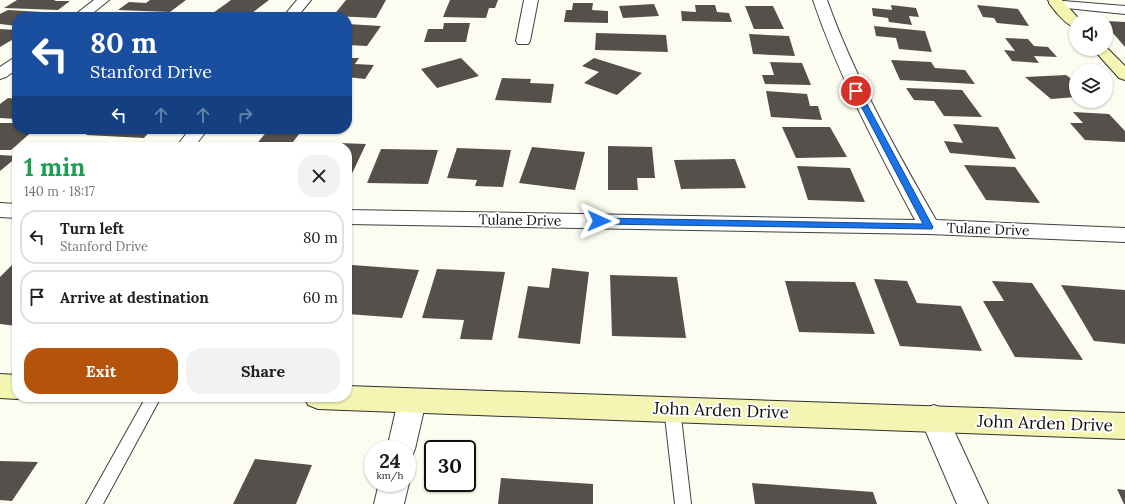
<!DOCTYPE html>
<html lang="en">
<head>
<meta charset="utf-8">
<style>
  body { margin:0; font-family:Lora,serif; background:#f2f2f2; color:#202124; height:100vh; display:flex; flex-direction:column; font-size:15px; white-space:nowrap }
  * { box-sizing:border-box; margin:0 }
  p { font-size:13px; color:#757577 }
  .icon { flex:none; width:22px; height:22px; fill:none; stroke:currentColor; stroke-width:2; stroke-linecap:round; stroke-linejoin:round }
  .map { position:relative; flex:1; overflow:hidden }
  .details { position:absolute; left:12px; top:142px; width:340px; height:260px; display:flex; flex-direction:column; background:#fff; border-radius:16px; box-shadow:0 1px 3px #0004 }
  .details>* { flex:none }
  .banner { position:absolute; left:12px; top:12px; width:340px; height:122px; border-radius:16px; box-shadow:0 1px 3px #0004; background:#1a4fa0; color:#fff; overflow:hidden }
  .tools { position:absolute; left:1069px; top:12px; display:grid; gap:8px }
  .tools a { display:grid; place-items:center; width:44px; height:44px; border-radius:50%; background:#fff; box-shadow:0 1px 3px #0004; font-size:20px }
  .speed { position:absolute; left:364px; top:440px; display:flex; gap:8px; font-size:20px; font-weight:700; text-align:center }
  .speed>* { display:grid; place-content:center; width:52px; height:52px; border-radius:50%; background:#fff; box-shadow:0 1px 3px #0004; line-height:1 }
  .speed small { font-size:10px; font-weight:400 }
  .speed .limit { border:2px solid #111; border-radius:6px; background:#fff; color:#111 }
  .pin { position:absolute; display:grid; place-items:center; width:34px; height:34px; color:#fff; margin:-17px; border:2px solid #fff; border-radius:50%; box-shadow:0 1px 4px #0007 }
  .me { position:absolute; width:44px; margin:-22px; rotate:91deg; stroke-linejoin:round; filter:drop-shadow(0 0 3px #0008) }
  .turn { display:flex; align-items:center; gap:14px; height:84px; padding:0 12px; font-size:18px }
  .turn .icon { width:52px; height:52px; stroke-width:2.5 }
  .turn b { display:block; font-size:28px; line-height:34px }
  .lanes { display:flex; align-items:center; height:38px; padding:0 12px; background:#0003; justify-content:center; gap:20px; direction:ltr }
  .lanes .off { opacity:.35 }
  .round { display:grid; place-items:center; flex:none; width:42px; height:42px; border-radius:16px; background:#f2f2f2 }
  .headline { display:flex; align-items:center; justify-content:space-between; height:68px; padding:0 12px }
  h1 { font-size:24px; font-weight:800; line-height:30px; color:#1e9e55 }
  .cta { display:flex; gap:8px; margin-top:auto; padding:8px 12px }
  .cta a { flex:1; height:46px; border-radius:16px; background:#b45309; color:#fff; font-size:16px; font-weight:800; line-height:46px; text-align:center }
  .cta a+a { background:#f2f2f2; color:#202124 }
  ul { padding:0; list-style:none }
  li { display:flex; align-items:center; gap:12px; height:54px; margin:0 8px 6px; padding:0 4px; border:2px solid #e0e0e0; border-radius:16px }
  li div { flex:1 }
  li b { display:block; font-size:15px }
  li em { font-style:normal }
  .map>svg:first-child { display:block }
</style>
</head>
<body>
<div class="map">
<svg width="1125" height="504" viewBox="0 0 1125 504">
  <rect width="100%" height="100%" fill="#fdfcf0"/>
  <path fill="#55504b" d="M17,0H56L54,1H70L58,10L4,8Z
    M150,0H186L170,12L118,10L129,2L146,3Z
    M231,0H269L248,16L213,13Z
    M346,0H386L376,18L333,16Z
    M450,0H498L495,8H489L486,18L443,17Z
    M573,3H593L592,10L608,11V23L564,22L566,10H572Z
    M654,4L659,16L623,18L619,6Z
    M695,5H715L717,12L729,13L732,22L682,21L681,11L696,12Z
    M891,5L916,8L919,17L909,16L912,25L889,22L888,18L873,16L872,8L892,10Z
    M977,5L1018,9L1029,26L997,23L994,18L983,17Z
    M745,6H773L784,29H754Z
    M8,10L41,12L32,17H17V26L0,24V14Z
    M1106,21L1125,22V47L1106,25Z
    M444,23H470L466,42H424L428,29H443Z
    M347,24L381,26L367,46L347,45Z
    M874,26L925,31L932,52L899,49L896,38L876,36Z
    M0,29L17,30V37L0,47Z
    M596,33L666,35L668,52L595,50Z
    M749,34L789,36L795,56L753,54Z
    M1005,38L1028,39L1034,46L1048,47L1057,57L1034,56L1039,63L1012,61L1004,50L1015,51Z
    M347,58H359L355,64L374,65L365,79L347,77Z
    M461,58L479,76L437,88L421,69Z
    M594,58L642,73L617,95L584,83L599,72L582,66Z
    M891,60L931,62L935,68L965,70L975,84L900,80Z
    M770,62L802,63L811,85L765,84L762,75H774Z
    M1066,75L1076,82V97L1051,99L1025,77Z
    M502,78L531,79L530,83L554,84L551,103L495,100Z
    M906,88L962,90L982,117L944,116L934,101L914,100Z
    M766,91L807,94L810,106H818L822,120L771,117Z
    M8,98L17,99V119L0,118V104Z
    M1073,112L1109,114L1125,131V142L1085,140L1070,123H1083Z
    M0,123H17V129H35L11,150H0Z
    M953,124L998,127L1016,159L950,153L944,141L963,143Z
    M782,127H830L847,157L796,158Z
    M93,129H152L144,138L86,135Z
    M268,130L300,133L289,147H243L245,145L255,146Z
    M312,142L366,144L349,180H347V147H310Z
    M86,143L117,146V147H81Z
    M608,146L652,147L655,178H637L638,190H608Z
    M532,147L585,152L575,190L519,183Z
    M457,148L511,150L503,187L475,186L477,180L447,178Z
    M381,149L438,150L428,184L367,183Z
    M0,155L17,156V157L0,171Z
    M735,159L746,188L681,189L674,160Z
    M964,165L1015,167L1040,203L986,200Z
    M797,166L850,168L865,202L808,200Z
    M17,260V326L0,324V277Z
    M352,265L419,270L402,318L347,314V276Z
    M552,268L589,272L580,344L518,338L528,286L549,288Z
    M437,269L505,272L492,340L460,339L464,320L422,318Z
    M610,275L677,277L686,338L612,336Z
    M874,279L907,281L917,303L961,306L982,351L900,346Z
    M785,281L855,282L875,334L799,332Z
    M992,281L1032,283L1083,360L1015,357L983,301H1004Z
    M1061,285L1125,290V344L1094,341Z
    M255,459L312,465L296,504H233Z
    M0,461L38,462L12,501L0,500Z
    M501,478L593,484V504H498Z
    M752,483L873,492L877,504H755Z
    M1117,489L1125,490V504H1124Z"/>
  <g fill="none" stroke-linecap="round" stroke-linejoin="round">
    <g stroke="#414141" stroke-width="2">
      <path id="lane" d="M146,397H161L103,504H86Z
        M672,401L677,403L680,408L691,504H675L664,408L667,403Z"/>
    </g>
    <g stroke="#414141" stroke-width="2">
      <path id="street" d="M94,0H109L88,17H72Z
        M297,0H311L297,17H283Z
        M524,0H538L530,41L528,44H518L516,41Z
        M813,0H827C855,78 895,148 936,220L1125,228V242L929,234L347,224V210L915,220C877,148 839,77 813,0Z
        M1051,0L1125,6V14L1056,7L1051,6L1049,3Z
        M17,57V69L6,77L0,79V67L12,59Z
        M190,129H208L194,147H176Z
        M0,203L17,204V218L0,217Z
        M412,389L422,393L426,401L415,449L411,459L407,460V449H387L398,401L402,393Z
        M934,405L944,409L988,504H957L920,418L924,409Z
        M407,478L409,483L404,504H374L379,483H407Z"/>
    </g>
    <g stroke="#303030" stroke-width="2">
      <path id="secondary" d="M1048,0H1062L1079,19H1076V28C1067,26 1052,9 1048,0Z
        M1106,47L1125,66V80L1119,78L1093,49H1106Z
        M0,374L17,375V397H21L17,399L0,398Z
        M347,386L1125,413V439L318,409L308,405L304,397H347Z"/>
    </g>
    <use href="#lane" fill="#fff" fill-rule="evenodd"/>
    <use href="#street" fill="#fff" fill-rule="evenodd"/>
    <use href="#secondary" fill="#f5f5b3" fill-rule="evenodd"/>
  </g>
  <path fill="#1a73e8" stroke="#114b97" d="M854,89L860,91L933,227L932,229L599,224L594,221L599,218L923,224L853,91Z"/>
  <g text-anchor="middle" dominant-baseline="central" stroke-width="4" stroke-linejoin="round" paint-order="stroke">
    <g font-size="14" fill="#0e0e0e" stroke="#fff">
      <text transform="translate(520 220) rotate(1)">Tulane Drive</text>
      <text transform="translate(988 229) rotate(2)">Tulane Drive</text>
    </g>
    <g font-size="17" fill="#0e0e0e" stroke="#fff">
      <text transform="translate(721 410) rotate(2)">John Arden Drive</text>
      <text transform="translate(1045 423) rotate(2)">John Arden Drive</text>
    </g>
  </g>
</svg>
<div class="tools">
<a><svg class="icon" aria-label="sound" viewBox="0 0 24 24"><path d="M4 9h4l5-4v14l-5-4H4zM17 9q2 3 0 6"/></svg></a>
<a><svg class="icon" aria-label="layers" viewBox="0 0 24 24"><path d="M12 4l9 5-9 5-9-5zM3 14l9 5 9-5"/></svg></a>
</div>
<div class="speed"><div>24<small>km/h</small></div><div class="limit">30</div></div>
<div class="pin" style="left:856px;top:91px;background:#d93025"><svg class="icon" aria-label="arrive" viewBox="0 0 24 24"><path d="M6 21V4h12l-3 4 3 4H6"/></svg></div>
<svg class="me" style="left:599px;top:221px" viewBox="-20 -20 40 40"><path d="M0-17L14 15 0 8-14 15z" fill="#1a73e8" stroke="#fff" stroke-width="4"/></svg>
<div class="banner">
<div class="turn"><svg class="icon" aria-label="left" viewBox="0 0 24 24"><path d="M17 20v-9H6M10 6l-5 5 5 5"/></svg><div><b>80 m</b>Stanford Drive</div></div>
<div class="lanes"><svg class="icon" aria-label="left" viewBox="0 0 24 24"><path d="M17 20v-9H6M10 6l-5 5 5 5"/></svg><svg class="icon off" aria-label="ahead" viewBox="0 0 24 24"><path d="M12 20V5M6 11l6-6 6 6"/></svg><svg class="icon off" aria-label="ahead" viewBox="0 0 24 24"><path d="M12 20V5M6 11l6-6 6 6"/></svg><svg class="icon off" aria-label="right" viewBox="0 0 24 24"><path d="M7 20v-9h11M14 6l5 5-5 5"/></svg></div>
</div>
<section class="details">
<div class="headline"><div><h1>1 min</h1><p>140 m · 18:17</p></div><a class="round"><svg class="icon" aria-label="close" viewBox="0 0 24 24"><path d="M6 6l12 12M18 6L6 18"/></svg></a></div>
<ul>
<li><svg class="icon" aria-label="left" viewBox="0 0 24 24"><path d="M17 20v-9H6M10 6l-5 5 5 5"/></svg><div><b>Turn left</b><p>Stanford Drive</p></div><em>80 m</em></li>
<li><svg class="icon" aria-label="arrive" viewBox="0 0 24 24"><path d="M6 21V4h12l-3 4 3 4H6"/></svg><div><b>Arrive at destination</b></div><em>60 m</em></li>
</ul>
<div class="cta"><a>Exit</a><a>Share</a></div>
</section>
</div>
</body>
</html>
